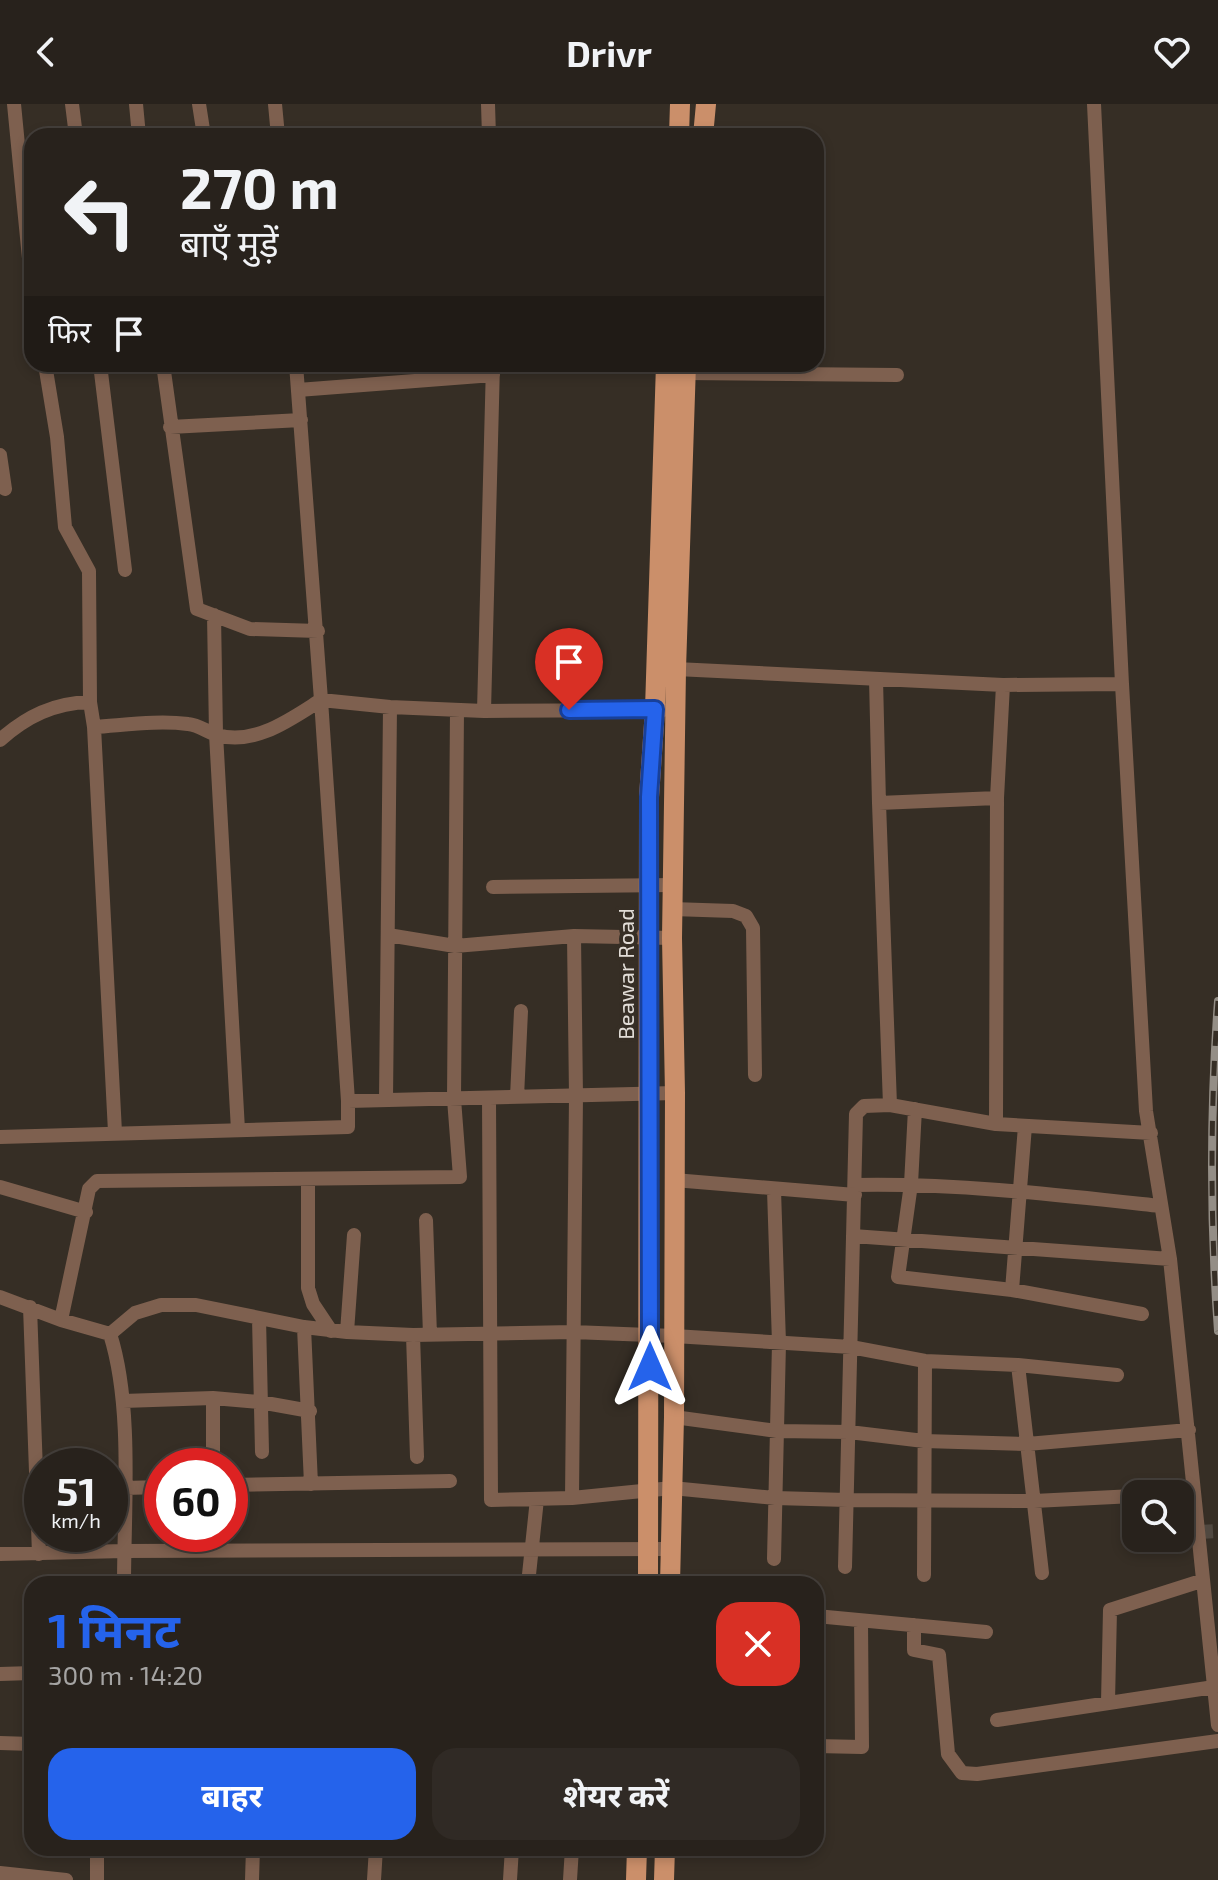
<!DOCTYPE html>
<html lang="hi">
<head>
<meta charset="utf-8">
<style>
  body { margin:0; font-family:"Exo 2","Noto Sans Devanagari",sans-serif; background:#302a25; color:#f1f3f6; height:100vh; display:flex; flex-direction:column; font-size:30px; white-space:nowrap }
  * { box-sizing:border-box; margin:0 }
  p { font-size:26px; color:#a5a4a3 }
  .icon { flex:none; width:44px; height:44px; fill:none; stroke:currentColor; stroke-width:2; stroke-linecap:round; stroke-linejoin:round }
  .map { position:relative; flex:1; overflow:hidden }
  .drawer { position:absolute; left:24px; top:1472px; width:800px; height:280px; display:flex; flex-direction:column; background:#28221c; border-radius:24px; box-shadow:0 4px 12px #0003,0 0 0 2px #443f3b }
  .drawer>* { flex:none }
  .hud { position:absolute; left:24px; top:24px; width:800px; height:244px; border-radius:24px; box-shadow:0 4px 12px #0003,0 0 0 2px #443f3b; background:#28221c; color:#f1f3f6; overflow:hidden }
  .buttons { position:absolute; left:1122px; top:1376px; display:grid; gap:16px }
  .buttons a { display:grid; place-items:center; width:72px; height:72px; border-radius:16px; background:#28221c; box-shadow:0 4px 12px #0003,0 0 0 2px #443f3b; font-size:40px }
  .speed { position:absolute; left:24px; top:1344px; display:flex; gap:16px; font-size:40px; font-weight:700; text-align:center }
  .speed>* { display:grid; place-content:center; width:104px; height:104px; border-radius:50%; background:#28221c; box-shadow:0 4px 12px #0003,0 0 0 2px #443f3b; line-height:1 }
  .speed small { font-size:20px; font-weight:400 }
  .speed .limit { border:12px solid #d22; background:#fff; color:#111 }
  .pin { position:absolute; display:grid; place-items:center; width:68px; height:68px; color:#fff; margin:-82px -34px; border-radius:50% 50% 50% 0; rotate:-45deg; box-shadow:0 0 8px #0007 }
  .pin .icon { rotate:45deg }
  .me { position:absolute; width:88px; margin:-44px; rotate:0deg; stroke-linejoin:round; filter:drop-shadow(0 0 6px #0008) }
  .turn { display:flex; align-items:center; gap:28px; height:168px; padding:0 24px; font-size:36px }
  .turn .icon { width:104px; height:104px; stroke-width:2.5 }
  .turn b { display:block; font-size:56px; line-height:68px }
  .then { display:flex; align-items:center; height:76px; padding:0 24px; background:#0003; gap:16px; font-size:30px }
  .round { display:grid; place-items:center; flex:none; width:84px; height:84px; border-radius:24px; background:#302a25 }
  .head { display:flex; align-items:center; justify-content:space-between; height:136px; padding:0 24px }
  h1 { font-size:48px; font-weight:700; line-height:60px; color:#2563eb }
  .cta { display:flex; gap:16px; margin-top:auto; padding:16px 24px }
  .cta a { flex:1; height:92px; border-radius:24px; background:#2563eb; color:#fff; font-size:32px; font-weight:700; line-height:92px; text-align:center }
  .cta a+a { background:#302a25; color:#f1f3f6 }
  header { display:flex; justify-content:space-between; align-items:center; height:104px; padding:0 24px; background:#28221c; font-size:36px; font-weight:700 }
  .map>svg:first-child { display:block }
</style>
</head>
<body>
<header><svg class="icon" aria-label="back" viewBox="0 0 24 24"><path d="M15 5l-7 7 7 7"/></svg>Drivr<svg class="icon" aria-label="heart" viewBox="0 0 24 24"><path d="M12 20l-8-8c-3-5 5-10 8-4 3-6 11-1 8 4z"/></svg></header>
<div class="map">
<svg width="1218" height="1776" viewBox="0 0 1218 1776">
  <rect width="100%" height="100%" fill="#362e25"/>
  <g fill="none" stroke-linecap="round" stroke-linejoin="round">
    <path stroke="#504840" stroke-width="14" stroke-dasharray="14 7" stroke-linecap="butt" d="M1199,1428L1218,1427"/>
    <path stroke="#7e604f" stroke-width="14" d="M14,0L32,185
      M72,0L76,32
      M136,0L139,32
      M199,0L204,32
      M275,0L278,32
      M488,0L489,32
      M1094,0L1122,580
      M45,260L57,333L65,423L89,467L90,598L94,623L115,1028
      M100,260L125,466
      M163,260L197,505L250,525L318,527
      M296,260L321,596L390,603L484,607L663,606
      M685,269L897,271
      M298,286L493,271
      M170,323L301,316
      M0,351L5,385
      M214,511L216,630L238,1026
      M676,565L1003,581L1122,580L1146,1007L1170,1155L1218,1621
      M876,575L879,699
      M484,607L493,260
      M94,623C125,621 158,616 188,620C199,621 207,628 217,631C255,642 291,615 321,596L348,997
      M0,636C27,612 54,599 90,598
      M493,783L673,781
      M672,805L733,807L746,812L753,824L755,971
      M388,831L455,842L574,832L672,834
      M517,993L521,907
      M489,994L491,1396L572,1394L672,1384L775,1394L847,1396L1034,1397L1134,1392
      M386,996L390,603
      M890,1001L879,699L997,694
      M915,1005L911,1080L898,1173L1012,1186L1142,1210
      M996,1020L997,694L1003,581
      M0,1033L348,1023V997L675,989
      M308,1076V1184L313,1200L331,1227
      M674,1076L855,1091
      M855,1081C957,1079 1059,1091 1160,1102
      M0,1083L86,1108
      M774,1086L779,1239L774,1455
      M426,1116L430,1231
      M853,1132L1170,1155
      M1012,1186L1025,1022
      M0,1193L61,1216L110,1230C133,1302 124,1404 124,1480
      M30,1203L39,1450
      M259,1214L262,1348
      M61,1216L89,1085L97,1077L460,1073L454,995L457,606
      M304,1223L311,1380
      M347,1228L354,1131
      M110,1230L135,1209L161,1201H196L304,1223L347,1228L413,1231L573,1228L674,1232L851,1243L925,1257L1018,1261L1117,1271
      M413,1231L417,1353
      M1018,1261L1042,1469
      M123,1297L213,1294L260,1298L310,1307
      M674,1313L777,1327L849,1328L924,1337L1027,1340L1189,1326
      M213,1362V1294
      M230,1381L450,1377
      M124,1384L162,1383
      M572,1394L576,992L574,832
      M0,1450L124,1447L671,1445
      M845,1463L856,1010L864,1002L890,1001L996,1020L1151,1029
      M924,1471L925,1257
      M528,1480L537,1395
      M816,1512L986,1528
      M914,1521V1546L939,1551L948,1650L962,1669L977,1670L1218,1637
      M0,1570L32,1569
      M1108,1598L1110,1506L1201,1477
      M997,1616L1214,1583
      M0,1639L32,1640
      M816,1642L862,1643L861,1517
      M0,1769L66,1776
      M97,1776V1744
      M252,1776L253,1744
      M374,1776L376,1744
      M510,1776L512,1744
      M570,1776L572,1744"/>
    <path stroke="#cb8f6a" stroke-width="20" d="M679,32L680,0
      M703,32L706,0
      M648,1480L649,693L655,605L666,260
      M670,1480L674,1313L675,989L672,834L676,565L686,260
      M636,1776L637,1744
      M664,1776L665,1744"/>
    <g stroke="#948e86" stroke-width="8">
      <path id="rail" d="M1218,897C1210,1007 1210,1117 1218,1227"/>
    </g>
    <use href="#rail" stroke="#362e25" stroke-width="5" stroke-dasharray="15" stroke-linecap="butt"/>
  </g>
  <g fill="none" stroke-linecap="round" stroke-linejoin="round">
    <g stroke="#184099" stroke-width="20">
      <path id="route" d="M569,606L655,605L649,693L650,1263"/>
    </g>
    <use href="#route" stroke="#2563eb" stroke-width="14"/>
  </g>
  <g text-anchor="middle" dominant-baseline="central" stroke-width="8" stroke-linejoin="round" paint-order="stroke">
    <g font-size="22" fill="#e2ddd7" stroke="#362e25">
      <text transform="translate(625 870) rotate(-90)">Beawar Road</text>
    </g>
  </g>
</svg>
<div class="buttons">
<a><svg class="icon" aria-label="search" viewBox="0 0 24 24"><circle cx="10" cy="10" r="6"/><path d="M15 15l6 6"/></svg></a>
</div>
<div class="speed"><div>51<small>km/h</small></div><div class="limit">60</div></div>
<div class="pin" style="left:569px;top:606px;background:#d93025"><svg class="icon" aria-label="arrive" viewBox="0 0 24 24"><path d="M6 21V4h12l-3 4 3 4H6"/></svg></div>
<svg class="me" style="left:650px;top:1263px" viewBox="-20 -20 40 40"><path d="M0-17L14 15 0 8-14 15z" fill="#2563eb" stroke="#fff" stroke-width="4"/></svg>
<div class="hud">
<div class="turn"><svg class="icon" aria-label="left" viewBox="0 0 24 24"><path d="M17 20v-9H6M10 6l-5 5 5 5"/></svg><div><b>270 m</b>बाएँ मुड़ें</div></div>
<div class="then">फिर<svg class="icon" aria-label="arrive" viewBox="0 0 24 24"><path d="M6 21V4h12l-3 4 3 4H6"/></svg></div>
</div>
<section class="drawer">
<div class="head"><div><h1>1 मिनट</h1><p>300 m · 14:20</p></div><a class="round" style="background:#d93025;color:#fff"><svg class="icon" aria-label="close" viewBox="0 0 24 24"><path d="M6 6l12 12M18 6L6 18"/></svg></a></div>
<div class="cta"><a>बाहर</a><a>शेयर करें</a></div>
</section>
</div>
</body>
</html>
